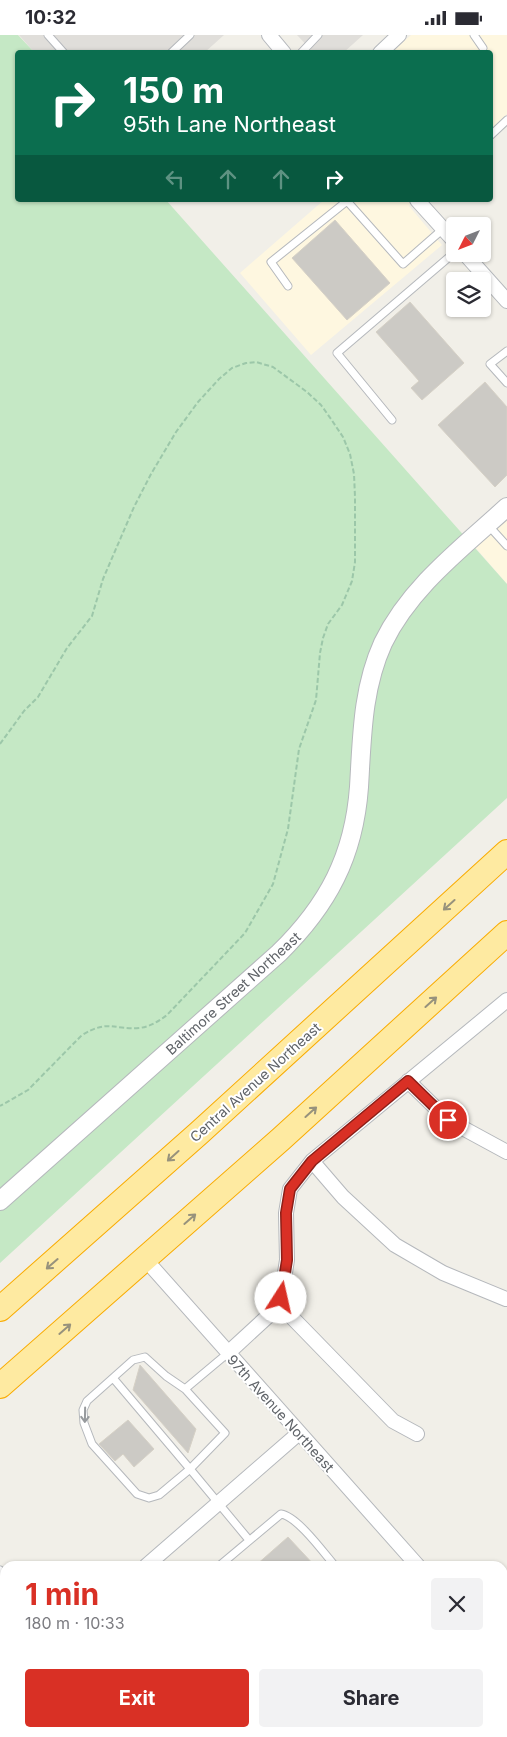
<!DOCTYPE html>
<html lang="en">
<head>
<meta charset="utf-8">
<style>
  body { margin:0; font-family:Inter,sans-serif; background:#f2f2f3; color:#2b2b33; height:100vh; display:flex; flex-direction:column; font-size:19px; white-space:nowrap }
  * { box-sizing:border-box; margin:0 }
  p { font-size:16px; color:#7c7c81 }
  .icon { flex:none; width:28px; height:28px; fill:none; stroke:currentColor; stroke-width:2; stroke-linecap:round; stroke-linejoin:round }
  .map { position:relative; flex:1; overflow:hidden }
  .drawer { position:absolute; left:0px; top:1526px; width:508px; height:176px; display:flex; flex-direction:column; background:#fff; border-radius:15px 15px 0 0; box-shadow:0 1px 4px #0004 }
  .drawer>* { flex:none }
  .hud { position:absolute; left:15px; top:15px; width:478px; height:152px; border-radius:5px; box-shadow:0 1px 4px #0004; background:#0b6e4f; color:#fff; overflow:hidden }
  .needle { width:32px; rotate:228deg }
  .fabs { position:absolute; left:446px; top:182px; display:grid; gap:10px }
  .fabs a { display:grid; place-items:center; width:45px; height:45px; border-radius:5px; background:#fff; box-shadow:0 1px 4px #0004; font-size:25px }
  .pin { position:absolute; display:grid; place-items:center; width:42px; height:42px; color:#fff; margin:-21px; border:2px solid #fff; border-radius:50%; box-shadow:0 1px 5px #0007 }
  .me { position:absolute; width:55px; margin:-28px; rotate:10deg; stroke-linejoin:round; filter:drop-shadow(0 0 4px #0008) }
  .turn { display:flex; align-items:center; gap:18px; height:105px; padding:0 25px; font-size:22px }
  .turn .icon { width:65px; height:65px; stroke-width:2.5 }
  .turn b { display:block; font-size:35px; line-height:42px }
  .lanes { display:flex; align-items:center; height:48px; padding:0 25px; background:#0003; justify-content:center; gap:25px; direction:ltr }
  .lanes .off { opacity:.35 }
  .round { display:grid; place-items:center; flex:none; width:52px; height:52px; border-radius:5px; background:#f2f2f3 }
  .headline { display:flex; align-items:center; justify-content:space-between; height:85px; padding:0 25px }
  h1 { font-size:30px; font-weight:700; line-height:38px; color:#d93025 }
  .action { display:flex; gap:10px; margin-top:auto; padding:10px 25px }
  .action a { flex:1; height:58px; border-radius:5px; background:#d93025; color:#fff; font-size:20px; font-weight:700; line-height:58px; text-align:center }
  .action a+a { background:#f2f2f3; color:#2b2b33 }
  .status { display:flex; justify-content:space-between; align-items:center; height:35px; padding:0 25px; background:#fff; direction:ltr }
  .status svg { height:14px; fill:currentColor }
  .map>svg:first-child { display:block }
</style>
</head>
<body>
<div class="status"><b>10:32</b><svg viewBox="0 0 49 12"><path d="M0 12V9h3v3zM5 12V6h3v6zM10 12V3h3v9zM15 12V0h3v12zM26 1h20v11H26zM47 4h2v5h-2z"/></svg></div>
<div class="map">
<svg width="507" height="1702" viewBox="0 0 507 1702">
  <rect width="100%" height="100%" fill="#f1efe8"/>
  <path fill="#fef7e0" d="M411,0H507V79L490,95V18H391Z
    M324,165H415L409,171L442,210L311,320L240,238Z
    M507,480V549L475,512Z"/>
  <path fill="#e0deda" d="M19,0H224L204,18L34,17Z
    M297,0H363L343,18L313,17Z"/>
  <path fill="#c5e8c5" d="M0,0H18L34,17L18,18V165H166L507,549V763L0,1228Z"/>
  <path fill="#cccac5" stroke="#d6d1c6" d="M335,185L390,248L347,285L292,223Z
    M410,267L464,328L422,365L411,353L419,346L376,297Z
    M485,347L507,372V440L495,452L438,390Z
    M140,1330L196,1394L188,1418L133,1355Z
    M128,1385L154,1414L134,1432L123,1419L115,1426L99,1409Z
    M288,1502L315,1531H255Z"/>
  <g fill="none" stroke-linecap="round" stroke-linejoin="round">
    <g stroke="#b5b8bc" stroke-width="9">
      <path id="service" d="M48,0L64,18
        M474,0L483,13
        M171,18L190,0
        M301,18L318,0
        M490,101L507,85
        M349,165L347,166L403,229L443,194
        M288,251L271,227L347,166
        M507,316L490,329L507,348
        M392,385L337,318L455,217
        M488,490L507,511
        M228,1318L185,1354L225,1398L190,1434L249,1505
        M113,1343L190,1434L159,1460L149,1463L137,1459L92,1409L84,1388L83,1375L87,1366L133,1325L145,1322L166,1341L185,1354
        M219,1531L281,1479C297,1481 324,1518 335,1531
        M0,1535L5,1542
        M0,1590L5,1586
        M93,1698L97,1702
        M481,1698L485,1702
        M225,1702L230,1698"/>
    </g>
    <g stroke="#b5b8bc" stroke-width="16">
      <path id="minor" d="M269,0L284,18
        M380,18L399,0
        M417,165L455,207
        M465,219L507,266
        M408,1046L448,1085L507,1117
        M312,1126L343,1162L395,1210L443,1238L506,1264
        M145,1224L418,1531
        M278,1268L393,1386L417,1399
        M228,1318L267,1282L281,1263L287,1225L286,1178L290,1154L312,1126L507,965
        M146,1531L299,1398
        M502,1626L507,1631
        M34,1698L36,1702"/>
    </g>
    <g stroke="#b5b8bc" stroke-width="20">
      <path id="tertiary" d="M0,1166L279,918C328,870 354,821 359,752C362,703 362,654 383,608C410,552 462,513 507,472"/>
    </g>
    <g stroke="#f9ab00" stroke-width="26">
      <path id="trunk" d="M0,1274L199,1098L507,817
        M0,1351L281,1104L507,898"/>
    </g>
    <path stroke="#9cc7a9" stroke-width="2" stroke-dasharray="5 2.5" stroke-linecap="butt" d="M0,709L24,676L38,662L67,613L92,581L103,544L134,472L151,439L176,397L198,367L219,344L232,333L246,328L256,327L273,332L307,357L321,370L331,384L343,402L350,419L354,439L355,462V527L352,546L342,570L328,589L323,603L320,618L316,665L299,714L288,794L273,849L245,898L167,980C159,986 150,992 139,993C113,995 109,984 82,1000L28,1055L0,1071"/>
    <use href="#service" stroke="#fff" stroke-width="7"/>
    <use href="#minor" stroke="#fff" stroke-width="14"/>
    <use href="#tertiary" stroke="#fff" stroke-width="18"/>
    <use href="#trunk" stroke="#feeaa1" stroke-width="24"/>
  </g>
  <defs><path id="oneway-shaft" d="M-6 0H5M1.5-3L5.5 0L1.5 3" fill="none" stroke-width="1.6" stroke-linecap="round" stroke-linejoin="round" transform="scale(1.25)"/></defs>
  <g stroke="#97927c">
    <use href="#oneway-shaft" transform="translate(449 870) rotate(138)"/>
    <use href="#oneway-shaft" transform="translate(431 967) rotate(-42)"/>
    <use href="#oneway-shaft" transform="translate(311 1077) rotate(-42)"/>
    <use href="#oneway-shaft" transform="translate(173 1121) rotate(138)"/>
    <use href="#oneway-shaft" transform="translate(190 1184) rotate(-41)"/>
    <use href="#oneway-shaft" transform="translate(52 1229) rotate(139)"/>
    <use href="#oneway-shaft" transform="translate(65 1294) rotate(-41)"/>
  </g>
  <use stroke="#979a9d" href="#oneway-shaft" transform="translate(85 1380) rotate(91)"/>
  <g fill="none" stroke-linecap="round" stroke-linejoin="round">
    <g stroke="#8d1f18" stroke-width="12">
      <path id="route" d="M281,1263L287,1225L286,1178L290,1154L312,1126L408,1046L448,1085"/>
    </g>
    <use href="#route" stroke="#d93025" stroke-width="9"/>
  </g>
  <g text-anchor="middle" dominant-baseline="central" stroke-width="4" stroke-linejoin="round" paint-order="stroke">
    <g font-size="14" fill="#5f6368" stroke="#fff">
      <text transform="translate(233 958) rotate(-42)">Baltimore Street Northeast</text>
      <text transform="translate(255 1047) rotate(-42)">Central Avenue Northeast</text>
      <text transform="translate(281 1378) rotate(48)">97th Avenue Northeast</text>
    </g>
  </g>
</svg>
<div class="fabs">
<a><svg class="needle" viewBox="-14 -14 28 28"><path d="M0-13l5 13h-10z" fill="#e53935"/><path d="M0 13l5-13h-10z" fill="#7c7c81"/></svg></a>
<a><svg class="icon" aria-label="layers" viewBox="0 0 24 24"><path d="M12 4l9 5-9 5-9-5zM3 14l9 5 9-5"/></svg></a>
</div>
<div class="pin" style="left:448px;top:1085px;background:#d93025"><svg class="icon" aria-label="arrive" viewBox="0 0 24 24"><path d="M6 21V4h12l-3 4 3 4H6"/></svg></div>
<svg class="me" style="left:281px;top:1263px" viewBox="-20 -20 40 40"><circle r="19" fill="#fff"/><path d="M0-13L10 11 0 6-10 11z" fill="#d93025"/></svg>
<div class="hud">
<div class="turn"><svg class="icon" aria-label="right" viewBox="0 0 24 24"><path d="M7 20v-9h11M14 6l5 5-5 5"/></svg><div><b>150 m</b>95th Lane Northeast</div></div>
<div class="lanes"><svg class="icon off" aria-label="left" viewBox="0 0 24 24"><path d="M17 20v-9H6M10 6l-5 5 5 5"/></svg><svg class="icon off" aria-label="ahead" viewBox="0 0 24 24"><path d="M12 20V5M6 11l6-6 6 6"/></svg><svg class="icon off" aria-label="ahead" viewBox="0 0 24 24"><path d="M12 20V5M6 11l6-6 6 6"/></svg><svg class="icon" aria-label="right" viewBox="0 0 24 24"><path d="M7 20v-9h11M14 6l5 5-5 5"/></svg></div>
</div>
<section class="drawer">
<div class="headline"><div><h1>1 min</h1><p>180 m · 10:33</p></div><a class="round"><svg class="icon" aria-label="close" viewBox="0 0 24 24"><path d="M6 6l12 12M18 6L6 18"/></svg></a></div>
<div class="action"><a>Exit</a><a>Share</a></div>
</section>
</div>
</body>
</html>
